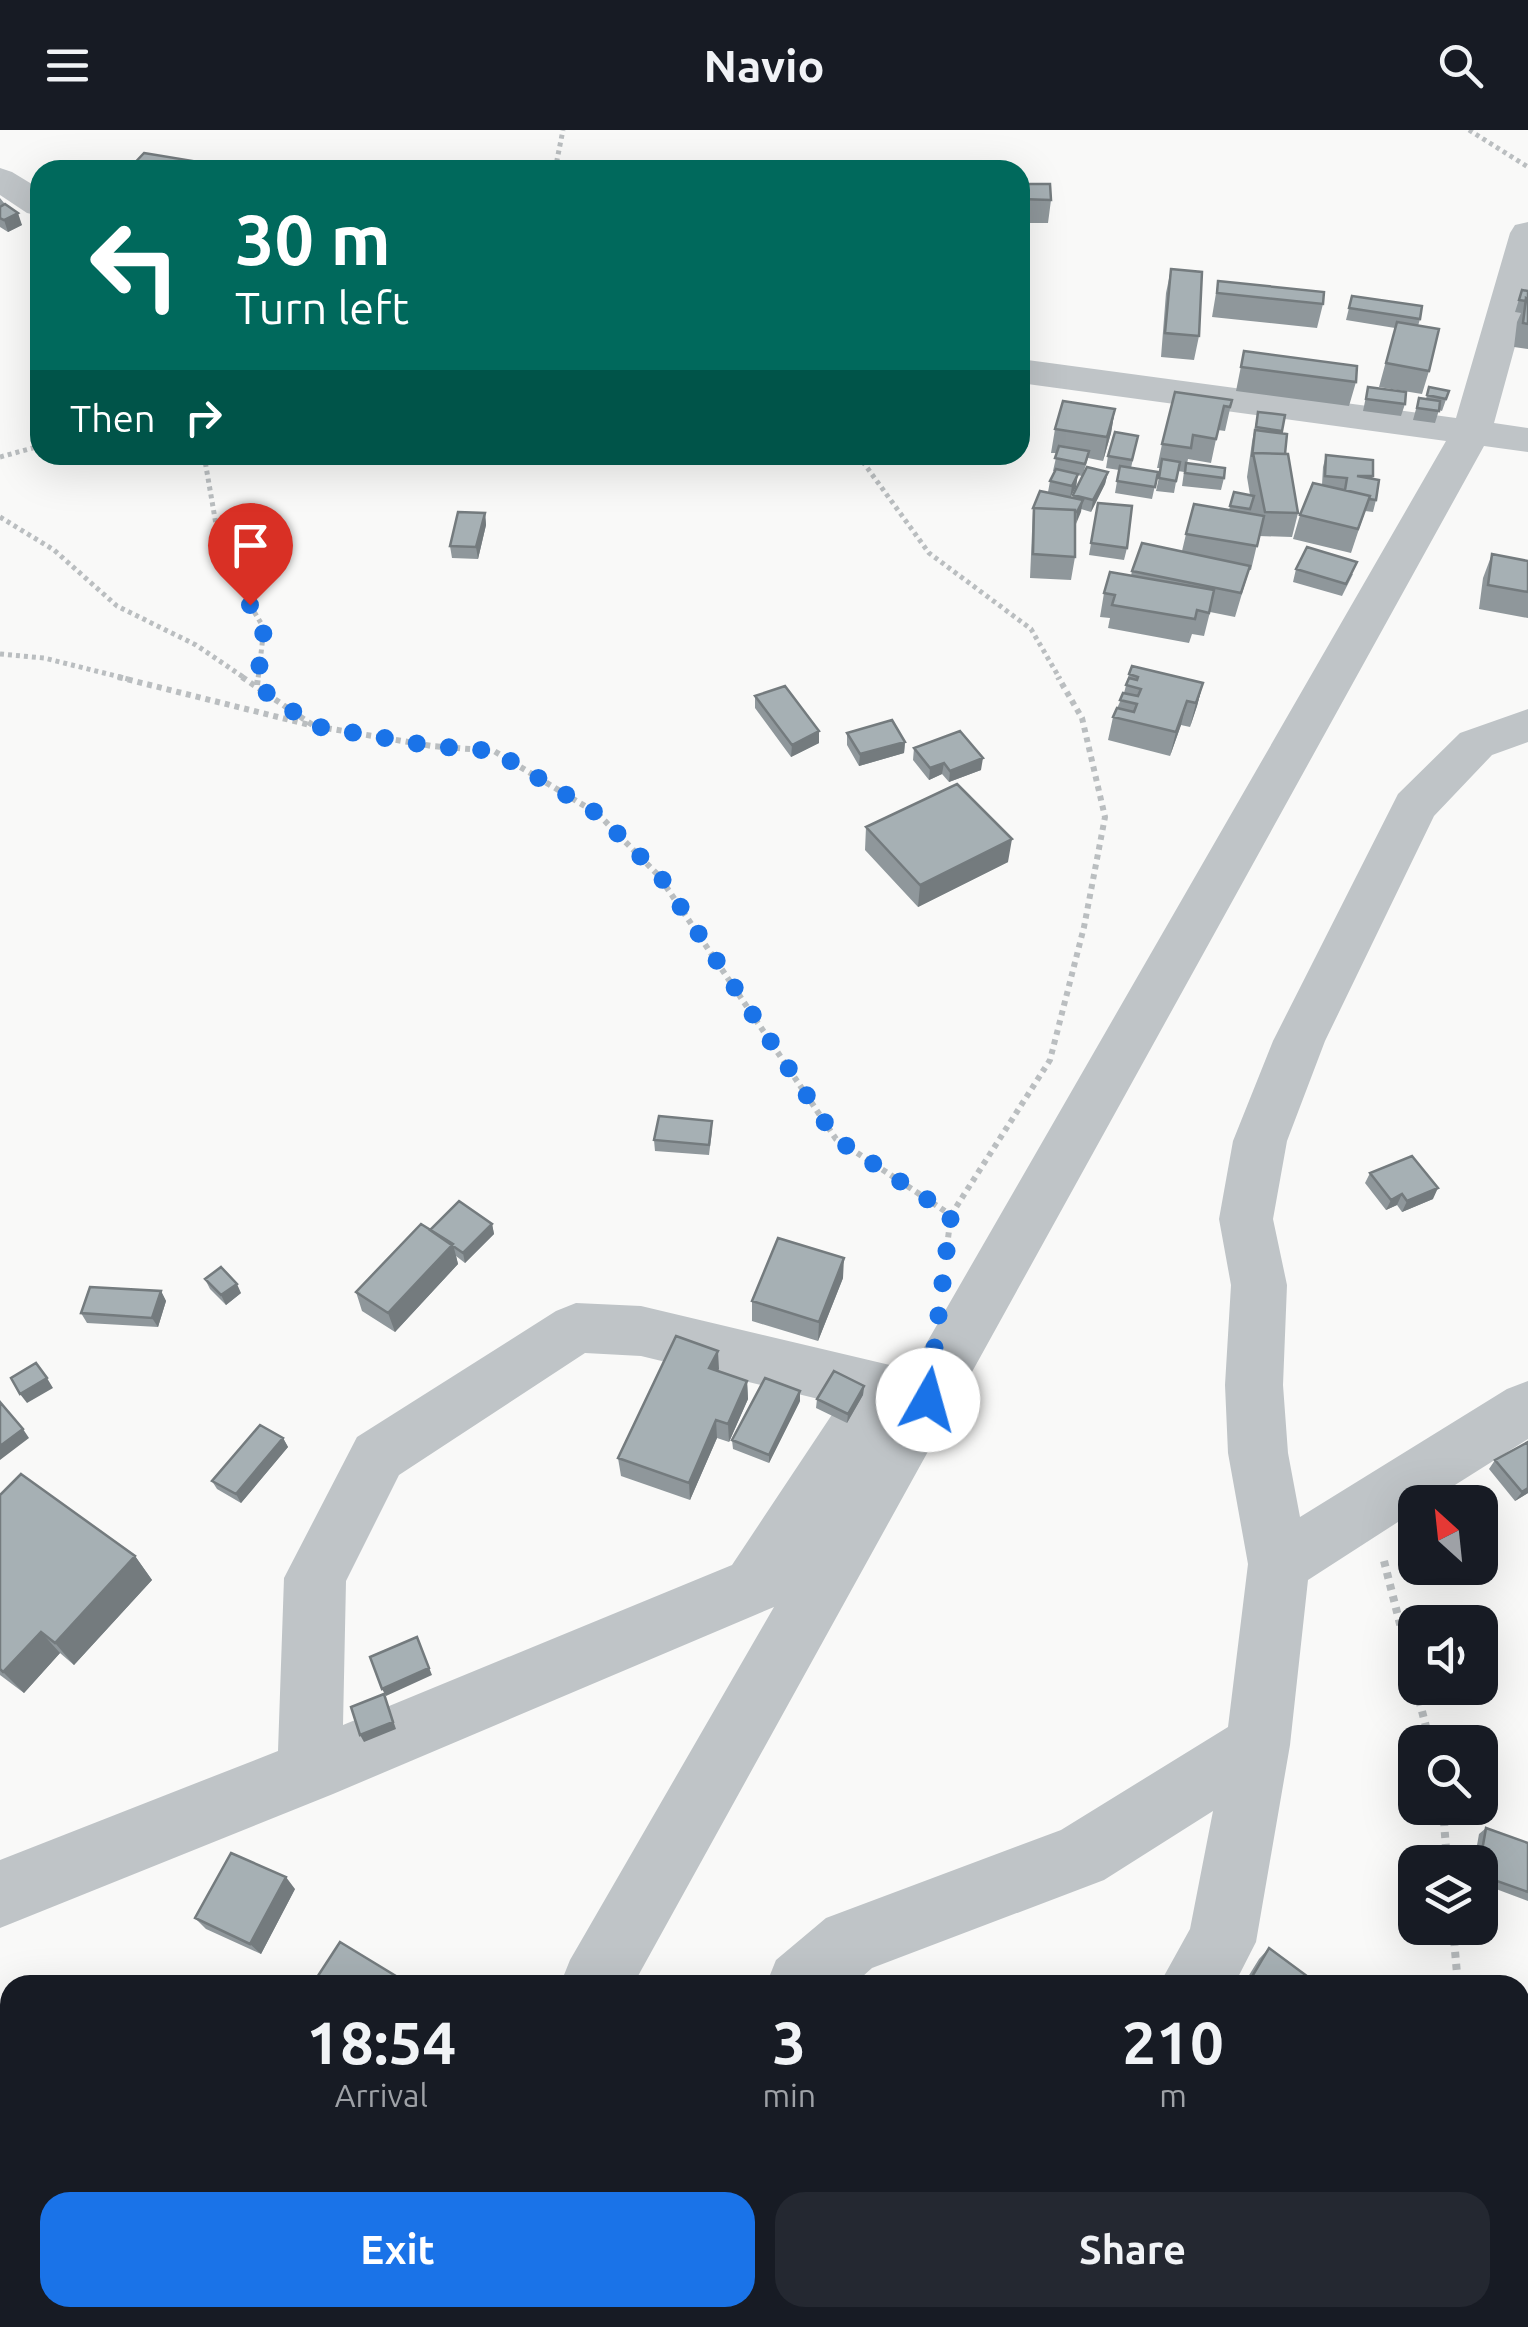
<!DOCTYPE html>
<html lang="en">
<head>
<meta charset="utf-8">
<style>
  body { margin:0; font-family:Ubuntu,sans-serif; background:#242831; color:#f1f3f6; height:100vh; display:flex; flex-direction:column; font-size:38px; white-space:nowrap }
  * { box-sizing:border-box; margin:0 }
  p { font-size:32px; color:#9ea1a6 }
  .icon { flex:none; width:55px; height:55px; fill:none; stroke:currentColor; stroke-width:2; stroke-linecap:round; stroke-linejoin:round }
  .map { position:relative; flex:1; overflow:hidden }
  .drawer { position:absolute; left:0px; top:1845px; width:1530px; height:352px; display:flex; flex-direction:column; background:#171b24; border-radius:30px 30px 0 0; box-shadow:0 10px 40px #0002 }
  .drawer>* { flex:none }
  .banner { position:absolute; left:30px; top:30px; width:1000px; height:305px; border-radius:30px; box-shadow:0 10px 40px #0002; background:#00695c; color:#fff; overflow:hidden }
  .needle { width:65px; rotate:333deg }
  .buttons { position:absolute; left:1398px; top:1355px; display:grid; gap:20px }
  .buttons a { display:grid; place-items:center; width:100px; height:100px; border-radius:20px; background:#171b24; box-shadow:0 10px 40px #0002; font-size:50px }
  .pin { position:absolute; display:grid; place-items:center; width:85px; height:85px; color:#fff; margin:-102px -42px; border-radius:50% 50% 50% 0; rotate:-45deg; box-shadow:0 0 10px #0007 }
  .pin .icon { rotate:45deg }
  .me { position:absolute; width:110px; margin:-55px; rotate:7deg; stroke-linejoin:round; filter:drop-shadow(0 0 8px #0008) }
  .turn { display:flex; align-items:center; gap:35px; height:210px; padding:0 40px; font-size:45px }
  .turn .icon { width:130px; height:130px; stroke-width:2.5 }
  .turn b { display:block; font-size:70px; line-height:85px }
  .then { display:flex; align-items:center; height:95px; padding:0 40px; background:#0003; gap:20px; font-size:38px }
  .eta { display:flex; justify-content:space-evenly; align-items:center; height:170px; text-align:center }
  .eta b { font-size:60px; font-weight:700; line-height:70px }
  .cta { display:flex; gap:20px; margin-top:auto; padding:20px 40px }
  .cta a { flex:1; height:115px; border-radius:30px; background:#1a73e8; color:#fff; font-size:40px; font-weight:700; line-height:115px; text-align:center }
  .cta a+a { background:#242831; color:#f1f3f6 }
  header { display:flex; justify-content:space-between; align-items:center; height:130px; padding:0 40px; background:#171b24; font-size:45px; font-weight:700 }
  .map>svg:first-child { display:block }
</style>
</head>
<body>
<header><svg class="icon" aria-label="menu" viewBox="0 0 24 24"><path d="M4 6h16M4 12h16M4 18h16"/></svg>Navio<svg class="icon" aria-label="search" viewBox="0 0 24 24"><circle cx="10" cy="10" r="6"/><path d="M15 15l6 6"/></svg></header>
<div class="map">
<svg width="1528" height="2197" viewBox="0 0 1528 2197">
  <rect width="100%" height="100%" fill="#f9f9f8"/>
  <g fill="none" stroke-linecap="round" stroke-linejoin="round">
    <path stroke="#babec0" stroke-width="5" stroke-dasharray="4 4" stroke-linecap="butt" d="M1469,0L1528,37
      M555,40L563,0
      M204,325L222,429L264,498L258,549
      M858,325L929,423L1031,499L1060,549
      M0,327L40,316
      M0,387L54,420L117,476L196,515L246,549
      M0,524L44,528L128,549"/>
    <path stroke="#babec0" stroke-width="6" stroke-dasharray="5 5" stroke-linecap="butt" d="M118,547L310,595
      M242,547L314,596L432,616L494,621L598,684L659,746L836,1009L951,1085L946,1124
      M257,555L258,547
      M951,1085L1050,930L1084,797L1105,687L1082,588L1058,547"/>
    <path stroke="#babec0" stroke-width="8" stroke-dasharray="6 6" stroke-linecap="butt" d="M1384,1431L1415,1553
      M1416,1558L1430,1612
      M1443,1678L1447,1732
      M1453,1798L1458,1855
      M1497,2188L1498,2197"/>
    <path fill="#bfc4c7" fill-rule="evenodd" d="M0,38L12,42L40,59V86L27,83L0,65Z
      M1528,92V169L1494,293L1528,298V322L1484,316L633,1855H560L570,1830L774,1477L333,1664L0,1798V1730L278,1621L284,1448L357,1307L556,1181L576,1173L641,1176L911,1240L1446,311L1020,253V229L1456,288L1510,103L1515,95ZM585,1223L641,1226L839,1274L732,1435L343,1595L346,1451L399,1345Z
      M1528,579V612L1492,625L1434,686L1325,911L1287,1011L1273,1089L1287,1155L1283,1255L1288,1323L1300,1387L1507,1259L1528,1251V1309L1428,1372H1415V1381L1308,1450L1290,1615L1256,1812L1234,1855H1159L1190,1799L1213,1681L1104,1750L872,1838L853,1855H766L776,1830L826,1788L1061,1700L1228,1597L1248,1434L1228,1323L1225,1255L1231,1155L1219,1089L1233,1011L1273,911L1398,664L1460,603Z
      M338,2188H417L413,2197H334Z
      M937,2188H1016L1012,2197H933Z"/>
  </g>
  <path fill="#8f979b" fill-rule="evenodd" d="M1020,54L1051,70L1048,93H1020Z
    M0,68L22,95L8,102L0,97Z
    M1171,139L1199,206L1194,230L1161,227L1166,163Z
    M1218,151L1323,174L1317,198L1212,187Z
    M1522,160L1528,161V219L1514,217L1517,192L1521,183L1515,182Z
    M1352,166L1420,189L1418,196L1429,241L1422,264L1379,257L1395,198L1346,190Z
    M1244,221L1356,252L1349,276L1236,261Z
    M1368,257L1405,274L1401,286L1363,281Z
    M1429,257L1449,261L1442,281L1439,280L1435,293L1413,290L1419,268L1426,269Z
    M1232,270L1225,301L1218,300L1211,333L1188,329L1187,334L1224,348L1221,360L1182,356L1184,342L1178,341L1174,363L1156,361L1161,338H1157L1162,314Z
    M1115,279L1111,303L1103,331L1088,328L1083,344L1108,342L1105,354L1091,382L1081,379L1075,394V427L1071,450L1030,448L1033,378L1048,362L1050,351L1055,341H1053L1057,323H1051L1055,299ZM1077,345L1082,346L1072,368L1070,367L1076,357Z
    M1258,282L1285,285L1282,303L1298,383L1292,407L1259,406L1251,440H1249L1235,487L1210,482L1204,506L1192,504L1189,513L1108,498L1110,488L1100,487L1104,463L1131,446L1132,441L1182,421L1186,404L1229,380L1234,362L1250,365L1247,347L1252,312Z
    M1138,306L1131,338L1158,342L1152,369L1115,363L1119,340L1106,338L1108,326Z
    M1326,325L1373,346L1372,349L1376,370L1373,382L1365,381L1351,423L1293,409L1300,385L1322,355L1323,337Z
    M1098,373L1127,418L1124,430L1089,425Z
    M485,383L486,395L478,429L452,428L450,416Z
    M1492,424L1528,431V488L1479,479L1483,448Z
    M1296,439L1353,444L1342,466L1293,452Z
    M1129,544L1203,553L1197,576L1190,597L1181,595L1170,626L1108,610L1113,587L1124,563Z
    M755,566L819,601V613L791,627L755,578Z
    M847,603L905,612L904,623L859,636L847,615Z
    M914,618L981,640L949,652L942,644L929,650L913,630Z
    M866,697L1008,732L918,777L865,720Z
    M712,991V1001L709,1025L655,1021L654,1010Z
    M1370,1043L1433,1069L1402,1082L1397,1075L1386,1080L1365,1053Z
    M492,1094L494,1104L465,1133L456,1126L458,1134L395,1202L362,1181L356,1162L430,1100Z
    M843,1148L818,1211L752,1191V1171Z
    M205,1149L241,1163L226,1175L210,1159Z
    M161,1161L166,1171L158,1197L87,1193L81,1183Z
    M718,1221V1241L747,1251L748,1269L729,1312L717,1308L690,1370L621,1346L618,1328Z
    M864,1256L863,1265L847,1293L816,1278L817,1269Z
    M800,1271L769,1333L733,1319L732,1310Z
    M283,1308L288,1317L241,1373L217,1359L212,1351Z
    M1528,1312V1363L1515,1371L1489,1339L1495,1330Z
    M0,1365L135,1426L152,1450L74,1535L60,1523L24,1563L0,1545Z
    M1486,1698L1528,1713V1771L1480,1753V1732H1474L1479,1704Z
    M295,1759L261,1824L206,1799L195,1788Z
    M1269,1818L1319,1855H1243L1259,1829Z"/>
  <path fill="#747b7e" d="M193,31L195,40H185Z
    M18,83L22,95L8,102L4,90Z
    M1115,279L1111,303L1103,331L1107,307Z
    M1108,342L1105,354L1091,382L1093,370Z
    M1078,344L1076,357L1070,368L1072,356Z
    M1083,370L1081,382L1076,394L1077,382Z
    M485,383L486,395L478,429L476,417Z
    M1203,553L1197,576L1190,597L1196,573Z
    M1187,571L1181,595L1170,626L1176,602Z
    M819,601V613L791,627L792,615Z
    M905,612L904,623L859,636L860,624Z
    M983,628L981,640L949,652L950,641Z
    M944,633L942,644L929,650L930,638Z
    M1012,709L1008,732L918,777L920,755Z
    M1438,1058L1433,1069L1402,1082L1407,1071Z
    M1402,1064L1397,1075L1386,1080L1391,1070Z
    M492,1094L494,1104L465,1133L463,1123Z
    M453,1114L458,1134L395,1202L388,1183Z
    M844,1128L843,1148L818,1211L819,1192Z
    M237,1154L241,1163L226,1175L221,1165Z
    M161,1161L166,1171L158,1197L152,1188Z
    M718,1221L719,1239L710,1257L709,1238Z
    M47,1248L53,1258L27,1273L20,1264Z
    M747,1251L748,1269L729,1312L728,1294Z
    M864,1256L863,1265L847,1293L848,1284Z
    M800,1261V1271L769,1333V1325Z
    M716,1290L717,1308L690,1370L689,1353Z
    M23,1299L29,1308L0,1330V1316Z
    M283,1308L288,1317L241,1373L236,1364Z
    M1528,1358V1363L1515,1371L1522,1362Z
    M135,1426L152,1450L74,1535L55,1513Z
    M41,1502L60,1523L24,1563L3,1542Z
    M417,1507L432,1545L386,1566L382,1559Z
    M384,1564L396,1599L364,1612L360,1605Z
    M286,1747L295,1759L261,1824L250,1814Z
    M46,2188H53L83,2197H76Z"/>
  <path fill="#a6b0b4" stroke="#747b7e" stroke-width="2.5" d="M144,23L193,31L185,40H128Z
    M697,33L699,40H673L672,34Z
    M1020,54H1050L1051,70L1020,69Z
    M5,74L18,83L4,90L0,88V77Z
    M1171,139L1202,142L1199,206L1165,203Z
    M1218,151L1324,162L1323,174L1217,163Z
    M1522,160L1528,161V169L1526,168V171L1519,170Z
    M1352,166L1422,176L1420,189L1349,178Z
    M1526,168L1528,169V194L1523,193Z
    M1397,192L1439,199L1429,241L1386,233Z
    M1244,221L1357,236L1356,252L1241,237Z
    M1368,257L1406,262L1405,274L1366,269Z
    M1429,257L1449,261L1446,269L1427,265Z
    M1175,262L1232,270L1230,277L1224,276L1216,309L1193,305L1191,318L1162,314Z
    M1419,268L1440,271L1439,281L1417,278Z
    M1063,271L1115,279L1107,307L1055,299Z
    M1258,282L1285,285L1282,301L1256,297Z
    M1255,300L1287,304L1285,324L1253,323L1252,327Z
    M1115,302L1138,306L1132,330L1108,326Z
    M1059,316L1089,321L1085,334L1055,328Z
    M1253,323L1288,324L1298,383L1265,382Z
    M1326,325L1373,330V346H1357L1379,350L1376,370L1369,369L1370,366L1345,360L1347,348L1325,346Z
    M1162,329L1180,332L1176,351L1159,348Z
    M1186,333L1225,338L1224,348L1185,343Z
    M1120,336L1158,342L1155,357L1117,351Z
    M1087,337L1108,342L1093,370L1073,365Z
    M1056,339L1078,344L1072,356L1050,351Z
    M1313,353L1370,366L1358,399L1300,385Z
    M1040,361L1083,370L1077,382H1075V380L1033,378Z
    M1234,362L1254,366L1250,379L1230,376Z
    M1098,373L1132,376L1127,418L1091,413Z
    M1194,374L1264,386L1257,416L1186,404Z
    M1034,378L1075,380V427L1033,424Z
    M458,382L485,383L476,417L450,416Z
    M1142,413L1250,436L1241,463L1132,441Z
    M1307,417L1357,432L1346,454L1296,439Z
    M1492,424L1528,431V462L1488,455Z
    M1110,442L1214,460L1209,483L1197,480L1195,489L1112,475L1115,465L1104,463Z
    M1132,536L1203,553L1196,573L1187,571L1176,602L1113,587L1117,578L1134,582L1137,574L1120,570L1123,563L1138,566L1141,559L1126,555L1129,548L1137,550L1138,547L1129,544Z
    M785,556L819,601L792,615L755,566Z
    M892,590L905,612L860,624L847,603Z
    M960,601L983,628L950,641L944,633L930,638L914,618Z
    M957,654L1012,709L920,755L866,697Z
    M659,986L712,991L709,1015L654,1010Z
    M1412,1026L1438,1058L1407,1071L1402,1064L1391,1070L1370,1043Z
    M459,1071L492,1094L463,1123L430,1100Z
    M421,1094L453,1114L388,1183L356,1162Z
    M778,1108L844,1128L819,1192L752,1171Z
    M221,1137L237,1154L221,1165L205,1149Z
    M90,1157L161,1161L152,1188L81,1183Z
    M676,1206L718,1221L709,1238L747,1251L728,1294L716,1290L689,1353L618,1328Z
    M36,1233L47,1248L20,1264L11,1248Z
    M834,1241L864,1256L848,1284L817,1269Z
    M765,1248L800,1261L769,1325L732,1310Z
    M0,1272L23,1299L0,1316Z
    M260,1295L283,1308L236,1364L212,1351Z
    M1528,1312V1358L1522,1362L1495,1330Z
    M21,1344L135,1426L55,1513L41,1502L3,1542L0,1539V1365Z
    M417,1507L429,1538L382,1559L370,1527Z
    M384,1564L393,1592L360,1605L351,1577Z
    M1486,1698L1528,1713V1762L1480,1745V1732Z
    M231,1723L286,1747L250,1814L195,1788Z
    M340,1812L409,1854L408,1855H312Z
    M1269,1818L1319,1855H1247Z
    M32,2188H46L76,2197H28Z
    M477,2188H506L517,2197H471Z"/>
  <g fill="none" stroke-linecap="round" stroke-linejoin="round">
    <path stroke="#1a73e8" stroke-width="18" stroke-dasharray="0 32.4" d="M250,475L264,498L257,556L314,596L432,616L494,621L598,684L660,746L836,1009L951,1085L928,1270"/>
  </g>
</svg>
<div class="buttons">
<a><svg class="needle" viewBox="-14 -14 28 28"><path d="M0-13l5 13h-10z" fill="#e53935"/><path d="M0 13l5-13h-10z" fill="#9ea1a6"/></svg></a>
<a><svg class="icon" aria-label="sound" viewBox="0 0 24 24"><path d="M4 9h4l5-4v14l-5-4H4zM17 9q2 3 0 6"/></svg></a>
<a><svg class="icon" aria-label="search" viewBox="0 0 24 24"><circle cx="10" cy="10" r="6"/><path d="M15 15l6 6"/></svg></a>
<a><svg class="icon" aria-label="layers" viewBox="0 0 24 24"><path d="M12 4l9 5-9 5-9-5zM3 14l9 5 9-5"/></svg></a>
</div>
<div class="pin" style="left:250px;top:475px;background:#d93025"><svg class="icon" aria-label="arrive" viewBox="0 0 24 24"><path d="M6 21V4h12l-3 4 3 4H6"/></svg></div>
<svg class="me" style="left:928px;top:1270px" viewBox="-20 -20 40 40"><circle r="19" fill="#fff"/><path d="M0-13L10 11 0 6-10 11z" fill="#1a73e8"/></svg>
<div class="banner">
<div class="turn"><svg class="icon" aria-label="left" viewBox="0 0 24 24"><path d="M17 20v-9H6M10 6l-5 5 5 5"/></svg><div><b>30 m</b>Turn left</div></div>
<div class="then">Then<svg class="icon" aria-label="right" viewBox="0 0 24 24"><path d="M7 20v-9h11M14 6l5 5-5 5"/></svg></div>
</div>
<section class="drawer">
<div class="eta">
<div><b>18:54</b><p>Arrival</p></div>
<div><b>3</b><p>min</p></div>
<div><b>210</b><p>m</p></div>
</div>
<div class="cta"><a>Exit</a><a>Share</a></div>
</section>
</div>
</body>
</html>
